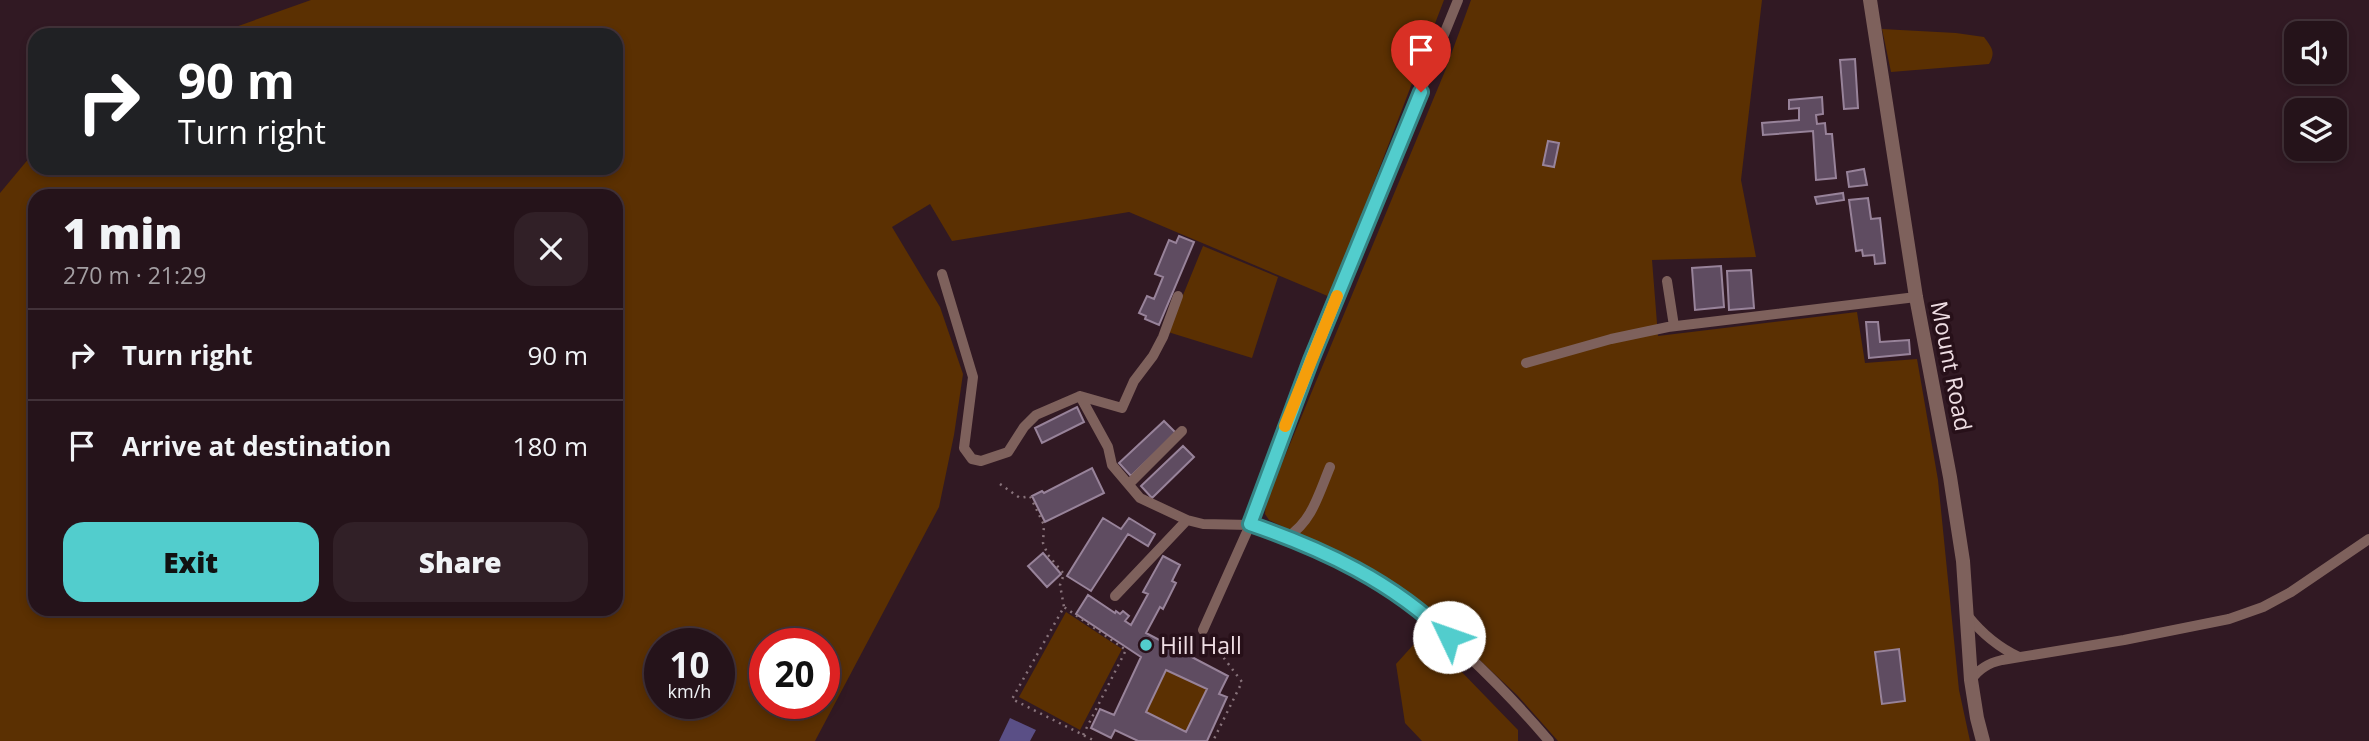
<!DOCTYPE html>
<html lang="en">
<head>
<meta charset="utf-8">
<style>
  body { margin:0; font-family:"Open Sans",sans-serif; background:#312027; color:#f1f3f6; height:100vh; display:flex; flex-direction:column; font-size:26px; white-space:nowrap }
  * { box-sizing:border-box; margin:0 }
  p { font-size:23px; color:#a39ea2 }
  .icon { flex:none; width:38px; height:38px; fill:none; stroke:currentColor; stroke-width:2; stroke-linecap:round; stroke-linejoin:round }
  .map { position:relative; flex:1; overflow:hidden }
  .panel { position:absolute; left:28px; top:189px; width:595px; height:427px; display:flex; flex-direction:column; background:#25131a; border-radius:21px; box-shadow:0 4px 10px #0003,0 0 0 2px #423239 }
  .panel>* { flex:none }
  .banner { position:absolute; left:28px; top:28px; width:595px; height:147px; border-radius:21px; box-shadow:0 4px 10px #0003,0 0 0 2px #423239; background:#202124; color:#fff; overflow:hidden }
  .tools { position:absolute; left:2284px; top:21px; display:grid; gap:14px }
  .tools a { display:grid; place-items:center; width:63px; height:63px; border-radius:14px; background:#25131a; box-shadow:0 4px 10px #0003,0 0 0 2px #423239; font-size:35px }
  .speed { position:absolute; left:644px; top:628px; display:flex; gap:14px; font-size:35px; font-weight:700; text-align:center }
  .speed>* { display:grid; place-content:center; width:91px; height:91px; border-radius:50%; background:#25131a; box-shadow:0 4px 10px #0003,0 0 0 2px #423239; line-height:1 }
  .speed small { font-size:18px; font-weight:400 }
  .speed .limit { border:10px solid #d22; background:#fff; color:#111 }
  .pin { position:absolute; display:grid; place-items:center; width:60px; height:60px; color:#fff; margin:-72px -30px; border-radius:50% 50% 50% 0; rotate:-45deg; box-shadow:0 0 7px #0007 }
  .pin .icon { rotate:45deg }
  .me { position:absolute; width:77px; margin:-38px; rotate:312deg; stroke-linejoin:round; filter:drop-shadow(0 0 5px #0008) }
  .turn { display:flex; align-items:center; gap:24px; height:147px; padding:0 35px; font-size:32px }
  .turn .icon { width:91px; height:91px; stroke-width:2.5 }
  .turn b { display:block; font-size:49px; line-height:60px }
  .round { display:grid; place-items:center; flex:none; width:74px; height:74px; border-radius:21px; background:#312027 }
  .head { display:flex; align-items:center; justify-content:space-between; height:119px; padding:0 35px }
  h1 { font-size:42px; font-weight:800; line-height:52px }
  .action { display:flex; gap:14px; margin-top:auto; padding:14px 35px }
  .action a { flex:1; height:80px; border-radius:21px; background:#52cdcd; color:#111; font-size:28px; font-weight:800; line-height:80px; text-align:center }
  .action a+a { background:#312027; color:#f1f3f6 }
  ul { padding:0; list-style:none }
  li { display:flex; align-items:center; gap:21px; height:91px; padding:0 35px; border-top:2px solid #423239 }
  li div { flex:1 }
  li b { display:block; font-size:26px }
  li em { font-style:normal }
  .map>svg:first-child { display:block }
</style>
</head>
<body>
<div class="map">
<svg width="2369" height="741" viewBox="0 0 2369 741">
  <rect width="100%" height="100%" fill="#311923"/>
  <path fill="#5b3002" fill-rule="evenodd" d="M311,0H1444L1330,297L1129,212L952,241L930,204L892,227L940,307L963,374L954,435L939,507L815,741H0V193L35,151V168H616V35H213ZM35,196H616V609H35ZM660,644H719V704H660ZM765,644H824V704H765Z
    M1471,0H1762L1741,180L1756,257L1652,260L1658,336L1857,312L1865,363L1917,359L1938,480L1959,690L1970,741H1558L1517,695L1435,618L1395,586L1350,559L1269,520L1265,514L1266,502L1445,71Z
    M1882,29L1956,33L1984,37C1992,48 1996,52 1989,64L1891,72Z
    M1203,246L1278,277L1252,358L1168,332Z
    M1066,612L1122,649L1080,730L1019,697Z
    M1424,633L1518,730V741H1422L1405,723L1396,664Z
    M1166,670L1207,689L1186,732L1146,712Z"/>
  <path fill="#5a4f86" d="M1010,718L1036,730L1030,741H999Z"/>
  <path fill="#5f4c61" stroke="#98839a" stroke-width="2" fill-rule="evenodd" d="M1855,59L1858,108L1844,109L1840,60Z
    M1822,97L1823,114L1816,115L1817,124L1825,123L1826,134H1832L1836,178L1816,180L1813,131L1763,135L1762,123L1799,120V108L1789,109V100Z
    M1548,141L1559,143L1554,167L1543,165Z
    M1864,169L1867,185L1849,187L1847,172Z
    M1843,193L1844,200L1817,204L1815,197Z
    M1868,198L1871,219L1880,218L1885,263L1875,264L1874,255L1863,256L1862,250L1856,251L1849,200Z
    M1179,236L1194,242L1159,325L1145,319L1146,316L1139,313L1147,296L1154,299L1163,277L1155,274L1169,240L1176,243Z
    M1721,266L1724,307L1695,310L1692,268Z
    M1751,270L1754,308L1729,310L1727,271Z
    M1866,322H1878L1880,342L1909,340L1910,354L1869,358Z
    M1077,407L1084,422L1042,443L1035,428Z
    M1164,421L1176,433L1131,476L1119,463Z
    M1183,446L1194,457L1152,498L1141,486Z
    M1092,468L1104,493L1045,522L1032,496L1042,491L1044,493Z
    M1103,518L1121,529L1129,518L1155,534L1148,546L1128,534L1091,591L1067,576Z
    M1043,553L1061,574L1047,587L1028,566Z
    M1163,556L1180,565L1172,581L1176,583L1163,609L1160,607L1146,633L1228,676L1219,694L1227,697L1207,741H1138L1115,730L1111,738L1091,728L1100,709L1114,715L1141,657L1076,614L1088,595L1115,613L1116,611L1120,614L1123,611L1129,616L1125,621L1131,625L1148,594L1143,592ZM1166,670L1207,689L1186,732L1146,712Z
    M1899,649L1905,701L1882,704L1875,652Z"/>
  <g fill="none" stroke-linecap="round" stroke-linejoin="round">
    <path stroke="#88737b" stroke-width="2.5" stroke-dasharray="2 5" stroke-linecap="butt" d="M1000,484L1020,498L1030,496L1044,525L1043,543L1048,555L1064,574L1060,585L1064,607
      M1211,641L1242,682L1213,741
      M1083,735L1126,650L1064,607L1012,699L1095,741"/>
    <path stroke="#7e615c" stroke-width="10" d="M942,274L973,377L964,448L972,459L981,461L1008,452L1024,427L1036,415L1080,396L1122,408L1134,381L1153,356L1163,337L1178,296
      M1667,281L1674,326
      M1526,363L1611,339L1668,327L1916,297
      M1080,396L1108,447L1112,465L1140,498L1187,520L1203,524L1250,525C1313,347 1387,175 1458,0
      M1129,484L1182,431
      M1287,537C1312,522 1319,493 1330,467
      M1115,596L1187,520
      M1968,616C1983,635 1998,647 2019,657
      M1203,630L1250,525C1299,541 1347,561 1391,589C1418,606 1441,629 1464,652C1494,680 1522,709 1549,741
      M1971,680C1979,668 1989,663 2002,660L2124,640L2229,619L2263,607L2291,592L2369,539"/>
    <path stroke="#7e615c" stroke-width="14" d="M1870,0L1916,297L1950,477L1963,561L1971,680L1977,718L1983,741"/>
  </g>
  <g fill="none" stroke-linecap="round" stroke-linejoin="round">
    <g stroke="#358585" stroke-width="18">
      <path id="route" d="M1421,92L1311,360L1250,524C1323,549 1393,582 1449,637"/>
    </g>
    <use href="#route" stroke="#52cdcd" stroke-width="12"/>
    <path stroke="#f59e0b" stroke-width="12" d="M1285,426L1337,296"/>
  </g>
  <circle fill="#52cdcd" stroke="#271019" stroke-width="2.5" cx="1146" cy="645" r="7"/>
  <g text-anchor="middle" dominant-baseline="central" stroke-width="7" stroke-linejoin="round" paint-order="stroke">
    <g font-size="23" fill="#eedde3" stroke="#271019">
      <text transform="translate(1952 366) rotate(79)">Mount Road</text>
    </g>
    <g font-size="23" fill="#eedde3" stroke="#271019" text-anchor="start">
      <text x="1160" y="645">Hill Hall</text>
    </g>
  </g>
</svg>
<div class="tools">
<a><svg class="icon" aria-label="sound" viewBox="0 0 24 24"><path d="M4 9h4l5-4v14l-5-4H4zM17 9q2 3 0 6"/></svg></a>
<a><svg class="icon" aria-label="layers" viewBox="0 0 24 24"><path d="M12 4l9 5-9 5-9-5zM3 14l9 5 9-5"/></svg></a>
</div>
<div class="speed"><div>10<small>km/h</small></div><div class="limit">20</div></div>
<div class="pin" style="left:1421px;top:92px;background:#d93025"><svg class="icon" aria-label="arrive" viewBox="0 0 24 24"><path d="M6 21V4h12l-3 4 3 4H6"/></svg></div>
<svg class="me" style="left:1449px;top:637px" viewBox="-20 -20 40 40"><circle r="19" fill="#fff"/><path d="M0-13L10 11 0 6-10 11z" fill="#52cdcd"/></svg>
<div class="banner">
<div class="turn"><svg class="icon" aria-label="right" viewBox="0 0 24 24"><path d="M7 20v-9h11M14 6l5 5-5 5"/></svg><div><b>90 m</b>Turn right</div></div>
</div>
<section class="panel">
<div class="head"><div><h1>1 min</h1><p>270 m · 21:29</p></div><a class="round"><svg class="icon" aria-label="close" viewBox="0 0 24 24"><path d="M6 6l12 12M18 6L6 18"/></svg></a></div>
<ul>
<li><svg class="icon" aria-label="right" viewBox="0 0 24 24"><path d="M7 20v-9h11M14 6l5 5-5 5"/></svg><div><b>Turn right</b></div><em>90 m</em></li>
<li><svg class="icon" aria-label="arrive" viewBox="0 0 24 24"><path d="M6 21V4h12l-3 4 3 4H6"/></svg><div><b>Arrive at destination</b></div><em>180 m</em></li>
</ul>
<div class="action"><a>Exit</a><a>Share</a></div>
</section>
</div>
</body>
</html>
